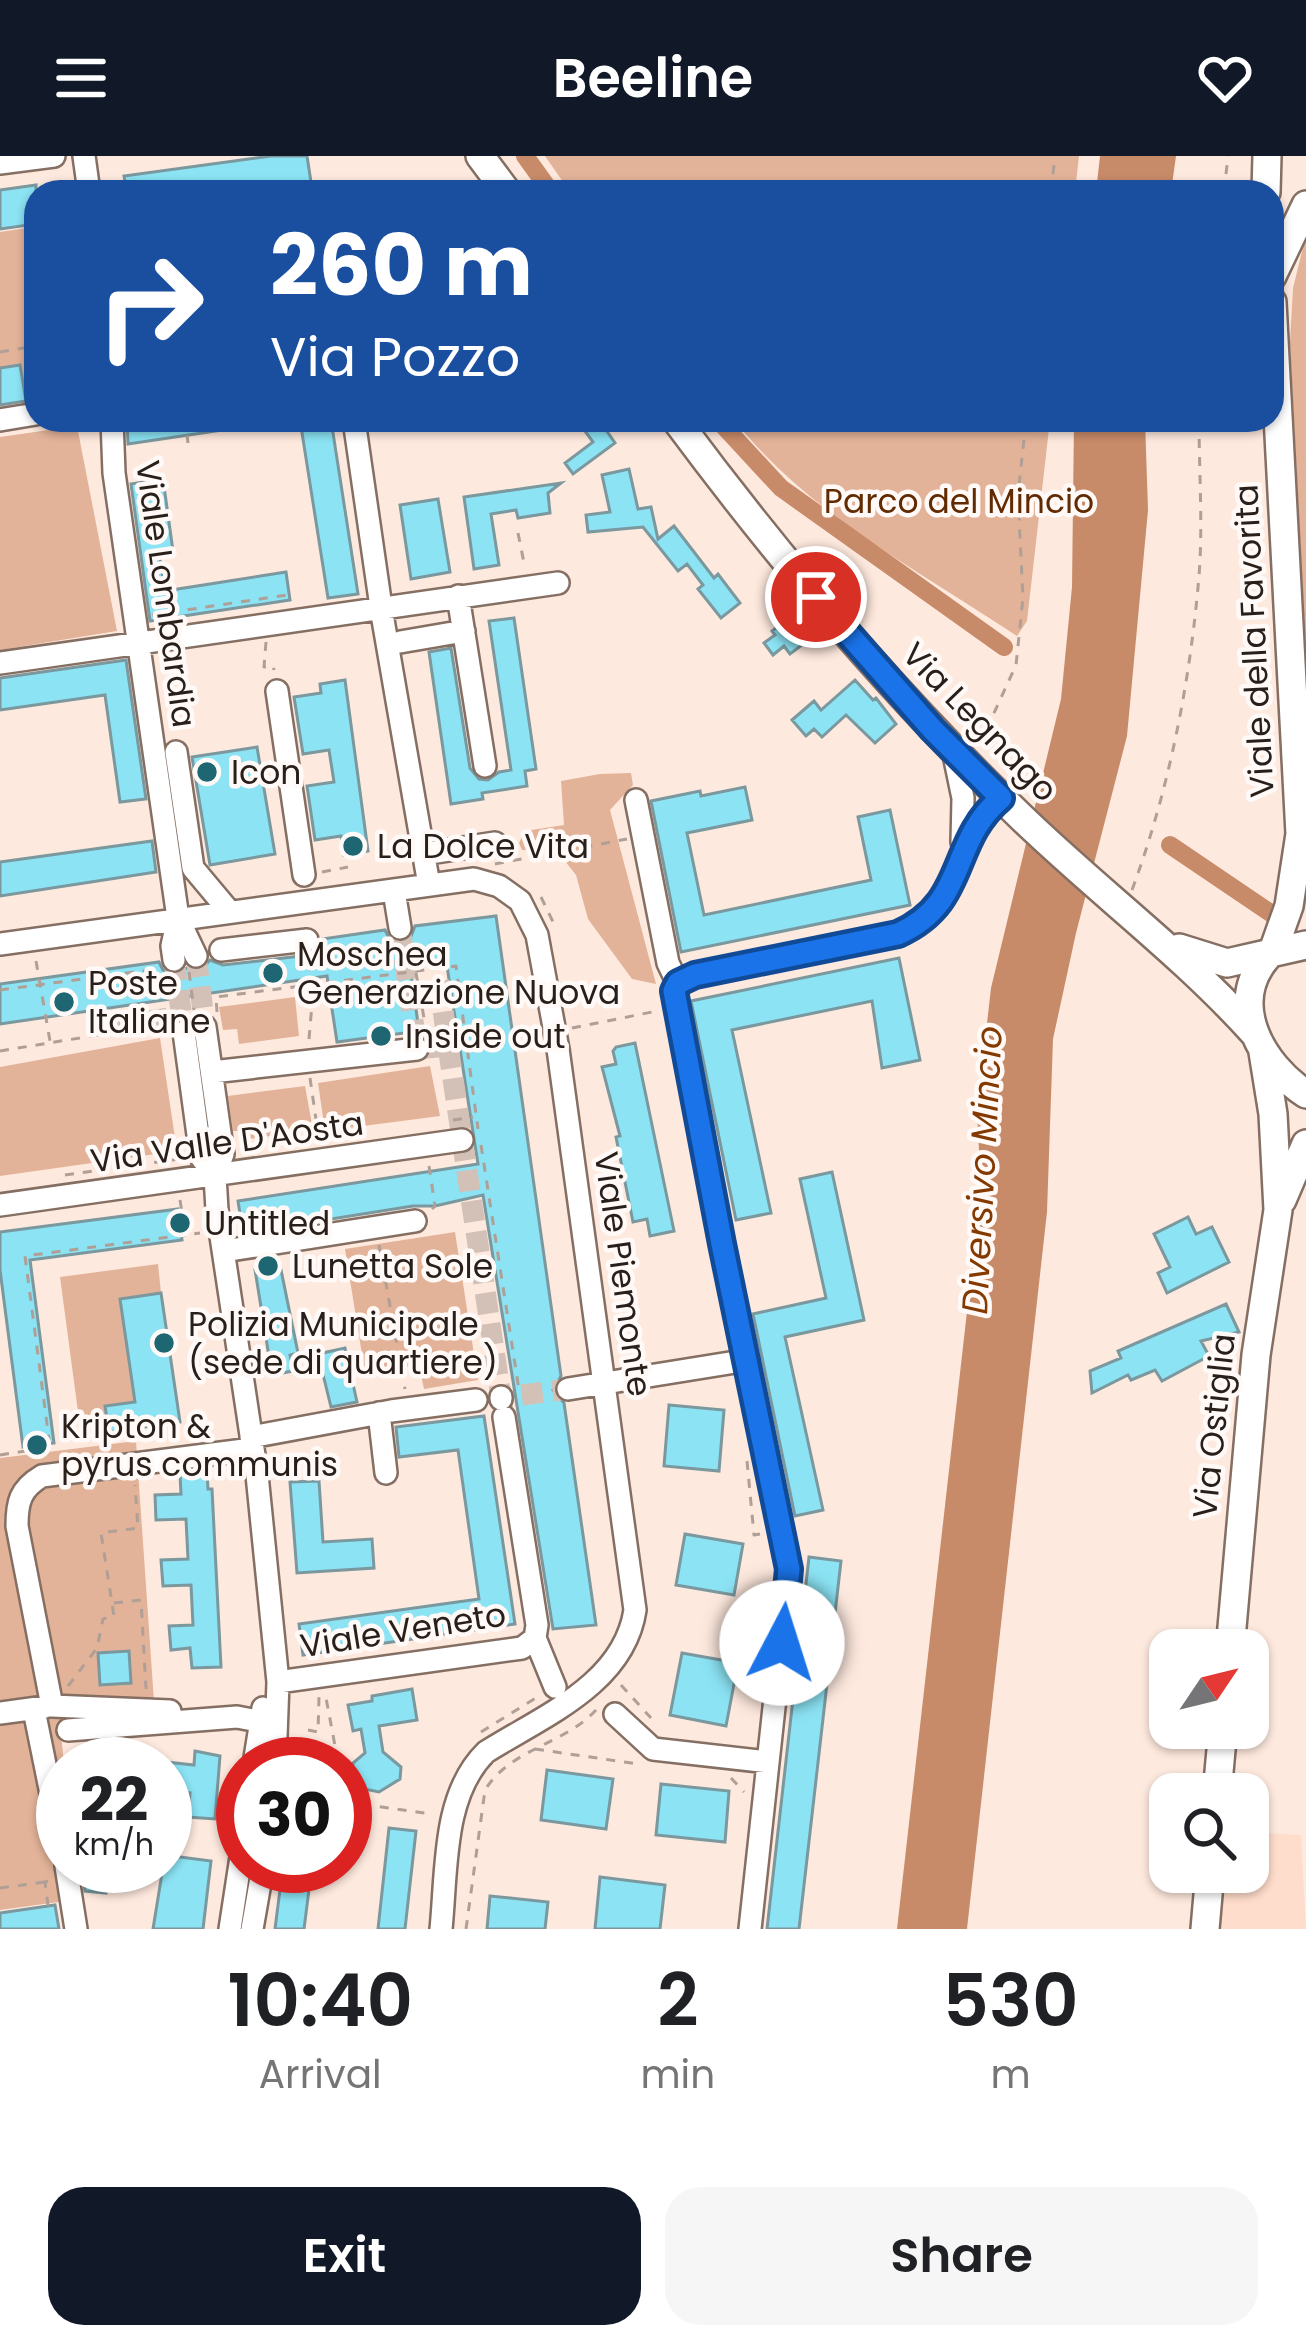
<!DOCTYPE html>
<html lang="en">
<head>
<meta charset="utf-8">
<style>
  body { margin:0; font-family:Poppins,sans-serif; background:#f6f6f6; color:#202124; height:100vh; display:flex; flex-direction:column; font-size:45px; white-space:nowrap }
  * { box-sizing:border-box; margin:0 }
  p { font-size:39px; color:#757577 }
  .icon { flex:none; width:66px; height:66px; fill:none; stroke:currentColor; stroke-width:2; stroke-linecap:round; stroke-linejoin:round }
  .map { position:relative; height:1773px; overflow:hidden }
  .details { display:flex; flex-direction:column; background:#fff; flex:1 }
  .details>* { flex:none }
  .guide { position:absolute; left:24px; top:24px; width:1260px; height:252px; border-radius:36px; box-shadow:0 3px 9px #0004; background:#1a4fa0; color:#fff; overflow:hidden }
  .needle { width:78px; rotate:55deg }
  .tools { position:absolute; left:1149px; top:1473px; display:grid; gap:24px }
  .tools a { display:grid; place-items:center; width:120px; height:120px; border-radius:24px; background:#fff; box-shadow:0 3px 9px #0004; font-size:60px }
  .speed { position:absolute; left:36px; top:1581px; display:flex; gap:24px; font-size:60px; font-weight:700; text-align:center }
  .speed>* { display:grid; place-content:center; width:156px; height:156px; border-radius:50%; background:#fff; box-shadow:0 3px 9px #0004; line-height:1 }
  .speed small { font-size:30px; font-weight:400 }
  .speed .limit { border:18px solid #d22; background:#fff; color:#111 }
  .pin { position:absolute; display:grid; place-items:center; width:102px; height:102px; color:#fff; margin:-51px; border:6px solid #fff; border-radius:50%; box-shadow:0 3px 12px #0007 }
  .me { position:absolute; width:132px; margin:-66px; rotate:5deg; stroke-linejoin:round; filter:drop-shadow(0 0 9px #0008) }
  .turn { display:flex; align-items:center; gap:42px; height:252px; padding:0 48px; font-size:54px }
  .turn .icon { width:156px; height:156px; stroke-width:2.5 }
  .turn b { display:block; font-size:84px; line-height:102px }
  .eta { display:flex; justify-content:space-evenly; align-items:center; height:204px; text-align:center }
  .eta b { font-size:72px; font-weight:600; line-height:84px }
  .button { display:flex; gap:24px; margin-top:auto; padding:24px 48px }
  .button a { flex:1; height:138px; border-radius:36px; background:#111827; color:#fff; font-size:48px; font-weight:600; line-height:138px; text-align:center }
  .button a+a { background:#f6f6f6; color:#202124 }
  header { display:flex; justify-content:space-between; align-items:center; height:156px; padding:0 48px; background:#111827; color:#fff; font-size:54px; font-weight:600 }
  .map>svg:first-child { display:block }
</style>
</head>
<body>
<header><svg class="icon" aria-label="menu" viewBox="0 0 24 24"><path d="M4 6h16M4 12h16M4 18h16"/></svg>Beeline<svg class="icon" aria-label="heart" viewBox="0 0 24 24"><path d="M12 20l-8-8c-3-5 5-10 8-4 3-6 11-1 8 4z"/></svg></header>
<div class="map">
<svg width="1306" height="1773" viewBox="0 0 1306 1773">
  <rect width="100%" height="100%" fill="#fee9de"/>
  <path fill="#fdc" d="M1248,1676L1301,1679L1306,1773H1205L1210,1716H1248Z"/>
  <path fill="#e3b399" d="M545,0H1079L1075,36H570Z
    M26,72L36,143V229L24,231L20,209L0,212V76Z
    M1306,79V498L1290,187L1293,132Z
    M734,264H1050L1027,465L1017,480C919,415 808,357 734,264Z
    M77,270L117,475L0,494V281Z
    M631,617L633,629L610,654L656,828L632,823L588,763L576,719L557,695L522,694L519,687L525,675L564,669L561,625L600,618Z
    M295,841L299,880L239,888L237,873L223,874L219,851Z
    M160,882L177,995L0,1020V911Z
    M430,910L440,960L325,975L318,927Z
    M305,930L313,974L241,984L239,975H233L228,940Z
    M455,1076L478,1224L424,1233L419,1209L365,1217L345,1093Z
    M158,1108L161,1137L120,1144L135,1246L105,1250L109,1276L81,1278L60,1121Z
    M136,1285L155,1560L60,1568L64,1608L63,1710L80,1743L0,1754V1302Z"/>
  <path fill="#c88b69" d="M1100,0H1176L1171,36H1096Z
    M1074,264H1145L1148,354L1127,580L1076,777L1053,883L1047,1056L967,1773H897L981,1032L977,956L991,832L1061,543L1072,431Z"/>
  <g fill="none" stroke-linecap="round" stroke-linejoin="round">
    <path stroke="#c88b69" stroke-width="18" d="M525,0L551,36
      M718,264L781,332L1004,491
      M1170,689L1272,758"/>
  </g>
  <path fill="#8be3f4" stroke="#7a989e" stroke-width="3" d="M271,0H307L311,26L250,36H127L124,20Z
    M36,29V68L0,73V34Z
    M20,209L26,245L0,249V212Z
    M127,264H235L236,272L128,288Z
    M300,264H331L358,438L328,442Z
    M577,264H599L615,287L573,318L565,307L593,286Z
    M629,313L638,353L651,351L658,383L674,370L714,422L718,418L740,447L721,462L698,433L703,429L687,408L678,415L643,371L588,376L586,359L610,356L602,319Z
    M163,323L173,395L159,397L165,435L286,416L290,444L150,465L131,328Z
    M561,327L548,337L550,357L518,362L516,354L491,358L499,409L474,413L464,341Z
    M438,343L450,416L411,423L400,349Z
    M793,459L810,483L790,498L784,490L773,499L764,487L775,479L772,475Z
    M514,462L536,613L525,615L527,630L482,637L483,643L451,648L429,496L451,492L470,612L479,623L488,624L499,616L511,614L489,465Z
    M126,504L146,643L120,646L105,539L0,554V522Z
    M345,524L368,695L344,699L341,680L315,684L307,630L334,626L329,594L303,598L294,541L321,537L320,528Z
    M855,524L873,544L876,542L896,568L875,587L846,559L822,581L814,573L806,580L792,564L814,545L821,554Z
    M257,591L275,698L210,709L192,601Z
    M745,631L752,664L687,677L704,759L871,724L858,661L890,654L910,749L681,796L651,645L700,635L701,640Z
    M152,685L156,716L0,740V706Z
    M496,760L561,1220L553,1234L564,1247L596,1469L553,1473L483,1039L435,1050H413L243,1077L238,1045L478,1008L446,804L410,809L419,875L337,886L327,820L0,868V828L159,806L163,814L175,819L187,812L201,814L210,804L223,809L309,799L317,795L322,783L385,774L389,782L401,787L410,783L415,770Z
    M899,802L920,904L882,912L872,845L732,874L771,1057L736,1064L691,845Z
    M635,887L674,1075L650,1080L647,1063L633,1066L616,981L620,980L602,911L616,908L613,895L616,891Z
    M832,1016L864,1164L785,1181L823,1354L795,1360L753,1158L826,1142L800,1023Z
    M178,1053L182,1084L30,1104L54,1287L23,1291L0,1114V1076Z
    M1188,1061L1196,1078L1212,1071L1229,1106L1167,1137L1158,1117L1170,1111L1154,1078Z
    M280,1109L298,1197L290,1199L293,1215L272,1219L255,1114Z
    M161,1137L180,1266L109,1276L105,1250L135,1246L120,1143Z
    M1226,1148L1239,1176L1201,1185L1209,1200L1162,1225L1155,1214L1131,1224L1128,1219L1092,1237L1090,1215L1121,1202L1118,1195Z
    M345,1192L357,1246L331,1251L318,1198Z
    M669,1249L724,1254L719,1315L664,1310Z
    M484,1260L515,1468L303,1499L299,1468L479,1443L458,1294L399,1301L396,1271Z
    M207,1316L208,1333H212L221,1511L192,1512L190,1492L171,1494L169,1470L193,1469L191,1429L163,1430L161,1404L188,1403L186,1363L156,1364L155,1339L181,1338L180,1318Z
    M319,1325L323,1386L372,1383L374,1412L297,1417L290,1326Z
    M685,1378L743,1388L734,1439L676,1429Z
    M809,1401L841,1405L799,1773H767Z
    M129,1495L131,1527L100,1529L98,1497Z
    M682,1497L738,1507L726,1570L670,1559Z
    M412,1533L417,1564L379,1570L383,1596L401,1611L400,1623L379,1636L364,1633L352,1617L353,1607L365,1597L361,1573L353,1575L348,1549L372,1545V1540Z
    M122,1585L120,1608H93L95,1587Z
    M195,1595L220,1600L215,1663L188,1661L190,1637L165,1635L166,1606L194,1609Z
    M547,1614L613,1623L606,1673L541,1664Z
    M661,1628L729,1635L725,1686L656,1679Z
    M389,1672L416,1675L405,1773H378Z
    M165,1699L211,1705L203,1773H153Z
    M82,1710H109L106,1737L85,1735Z
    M283,1710H312L304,1773H275Z
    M600,1721L665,1729L660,1773H595Z
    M490,1740L548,1746L545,1773H487Z
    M55,1749L59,1773H0V1757Z"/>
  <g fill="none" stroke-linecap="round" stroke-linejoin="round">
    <path stroke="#d3c1b7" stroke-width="21" stroke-dasharray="21 10" stroke-linecap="butt" d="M400,772L417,893L448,890L501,1241
      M196,800L205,871
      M174,804L184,876
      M439,825L448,890
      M116,870L182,860
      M491,1243L568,1233"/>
    <g stroke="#856e62" stroke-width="26">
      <path id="minor" d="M84,0L89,36
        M0,7L54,0
        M0,264L36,258
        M112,264L114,317L178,762L172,790L174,804
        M354,264L382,458L429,729
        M458,440L485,610
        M400,486L464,475
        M0,507L558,427
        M277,535L304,719
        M953,594L963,642L962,686
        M176,596L193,712L229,755
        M636,644L668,807L678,828L674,835L676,852L789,1413L750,1773
        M423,698L495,687
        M394,735L400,772
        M178,762L196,800
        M0,788L474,723L499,730L520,745L537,779L558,893L635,1454C624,1528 543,1560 486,1596C442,1639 447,1715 441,1773
        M221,794L307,784
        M678,828L695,819L898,778C969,746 948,687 1001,642
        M205,871L223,998L215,1020L217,1054L257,1319L278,1526L275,1608
        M184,876L201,1001L215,1020
        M212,916L417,893
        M0,1049L462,984
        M224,1095L415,1065
        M568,1233L748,1204
        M501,1241V1243
        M379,1257L386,1317
        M251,1281L391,1255L476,1244
        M535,1482L555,1531
        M278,1526L522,1492L535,1482L537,1469L504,1261
        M34,1554L63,1697
        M170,1555L52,1550L17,1370C17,1346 20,1333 42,1320L252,1293
        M0,1557L45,1551
        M615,1558L653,1593L768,1606
        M68,1574L237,1561L258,1565
        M254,1608L263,1552
        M66,1710L76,1773
        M230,1773L243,1688
        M252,1773L263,1710"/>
    </g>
    <g stroke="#856e62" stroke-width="32">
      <path id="major" d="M480,0L507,36
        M1266,36L1267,0
        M1272,120L1306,49
        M1272,146L1300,678L1289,750L1273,795
        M676,264C780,404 893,538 1019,659C1096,734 1182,797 1254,877
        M1179,792L1227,807L1306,789
        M1267,801C1226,848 1262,909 1306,938
        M1282,1044L1306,988
        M1230,1494L1256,1199L1278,1054L1273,958L1263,896
        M1217,1638L1223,1572
        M1205,1773L1210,1716"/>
    </g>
    <path stroke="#b09f96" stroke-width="3" stroke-dasharray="9 9" stroke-linecap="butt" d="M1051,36L1055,0
      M1224,36L1228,0
      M0,196L36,190
      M187,279L188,287
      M518,377L525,412
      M152,459L287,439
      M266,486L264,511L273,510L274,514
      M974,585L983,581L1016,509L1023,442L1018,340L1026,264
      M495,708L627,683
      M322,716L348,711
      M1132,734C1169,634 1190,527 1199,420C1203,369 1199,316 1199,264
      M541,741L555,770
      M36,805L50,885
      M309,806L311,822
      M189,816L194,854
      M416,817L427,879
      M0,834L157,813
      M217,856L216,841L456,810L478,973
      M572,872L657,855
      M309,883L313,836
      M432,883L463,879
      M0,895L165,868
      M310,922L319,984
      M453,964L473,961
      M481,989L519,1234
      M429,1010L435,1050L432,1053
      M65,1019L180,1003
      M180,1044L185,1076
      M379,1089L405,1233
      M0,1299L50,1291L25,1100L200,1077
      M747,1305L754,1379L760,1378
      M114,1447L141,1444L146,1533
      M621,1529L651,1562
      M68,1530L97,1492L103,1463L114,1460L101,1377L138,1372L135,1329
      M308,1574L318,1576L319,1541L326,1542L336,1595L335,1608
      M481,1576L539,1540
      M535,1593L638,1608
      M304,1606L320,1608
      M731,1622L744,1636
      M345,1656L367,1649L431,1658
      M48,1725L45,1726L48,1750
      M0,1732L45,1726
      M466,1773L485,1634C511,1592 564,1589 596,1554"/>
    <use href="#minor" stroke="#fff" stroke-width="21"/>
    <use href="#major" stroke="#fff" stroke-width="27"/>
  </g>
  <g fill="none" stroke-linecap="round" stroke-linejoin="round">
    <g stroke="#114b97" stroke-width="30">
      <path id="route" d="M782,1487L789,1413L722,1088L674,835L678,827L695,819L898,778C969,746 948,687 1001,642L933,574L816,441"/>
    </g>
    <use href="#route" stroke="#1a73e8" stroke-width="21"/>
  </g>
  <g fill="#1d6672" stroke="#fffaf7" stroke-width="4.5">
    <circle cx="207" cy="616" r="12"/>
    <circle cx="353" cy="690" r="12"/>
    <circle cx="273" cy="817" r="12"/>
    <circle cx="64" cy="846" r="12"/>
    <circle cx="381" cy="880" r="12"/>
    <circle cx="180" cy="1067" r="12"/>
    <circle cx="268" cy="1110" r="12"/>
    <circle cx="164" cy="1187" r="12"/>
    <circle cx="37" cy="1289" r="12"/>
  </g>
  <g text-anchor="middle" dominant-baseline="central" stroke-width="9" stroke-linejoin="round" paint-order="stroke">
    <g font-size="33" fill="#622a01" stroke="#fffaf7">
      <text x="959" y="345">Parco del Mincio</text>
    </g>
    <g font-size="33" fill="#291f1a" stroke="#fffaf7">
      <text transform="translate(166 438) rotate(82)">Viale Lombardia</text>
      <text transform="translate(1254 485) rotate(-93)">Viale della Favorita</text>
      <text transform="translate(980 566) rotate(46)">Via Legnago</text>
      <text transform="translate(227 986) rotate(-8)">Via Valle D'Aosta</text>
      <text transform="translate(623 1118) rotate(82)">Viale Piemonte</text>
      <text transform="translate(1214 1270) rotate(-84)">Via Ostiglia</text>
      <text transform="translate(403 1474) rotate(-9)">Viale Veneto</text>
    </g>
    <g font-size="33" fill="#291f1a" stroke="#fffaf7" text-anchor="start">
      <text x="231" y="616">Icon</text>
      <text x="377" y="690">La Dolce Vita</text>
      <text x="297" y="798">Moschea<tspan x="297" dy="38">Generazione Nuova</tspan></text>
      <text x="88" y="827">Poste<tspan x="88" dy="38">Italiane</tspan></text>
      <text x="405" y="880">Inside out</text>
      <text x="204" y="1067">Untitled</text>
      <text x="292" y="1110">Lunetta Sole</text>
      <text x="188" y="1168">Polizia Municipale<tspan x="188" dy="38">(sede di quartiere)</tspan></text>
      <text x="61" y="1270">Kripton &amp;<tspan x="61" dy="38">pyrus communis</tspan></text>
    </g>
    <g font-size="36" font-style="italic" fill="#833900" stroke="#fffaf7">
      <text transform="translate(982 1014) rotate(-87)">Diversivo Mincio</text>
    </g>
  </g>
</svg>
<div class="tools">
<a><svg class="needle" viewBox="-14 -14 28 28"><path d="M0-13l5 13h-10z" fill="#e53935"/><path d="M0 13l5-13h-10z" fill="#757577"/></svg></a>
<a><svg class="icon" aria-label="search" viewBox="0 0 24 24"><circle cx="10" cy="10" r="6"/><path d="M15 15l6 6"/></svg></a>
</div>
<div class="speed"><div>22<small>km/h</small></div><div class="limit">30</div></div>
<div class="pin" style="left:816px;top:441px;background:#d93025"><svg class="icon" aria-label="arrive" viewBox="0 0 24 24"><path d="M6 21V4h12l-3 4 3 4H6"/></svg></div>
<svg class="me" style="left:782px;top:1487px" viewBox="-20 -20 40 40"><circle r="19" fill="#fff"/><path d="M0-13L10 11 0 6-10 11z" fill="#1a73e8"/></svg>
<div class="guide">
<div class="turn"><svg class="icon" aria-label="right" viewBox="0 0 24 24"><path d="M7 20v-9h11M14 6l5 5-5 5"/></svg><div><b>260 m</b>Via Pozzo</div></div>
</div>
</div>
<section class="details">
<div class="eta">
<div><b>10:40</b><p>Arrival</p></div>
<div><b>2</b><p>min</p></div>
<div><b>530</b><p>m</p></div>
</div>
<div class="button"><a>Exit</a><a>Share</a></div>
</section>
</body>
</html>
